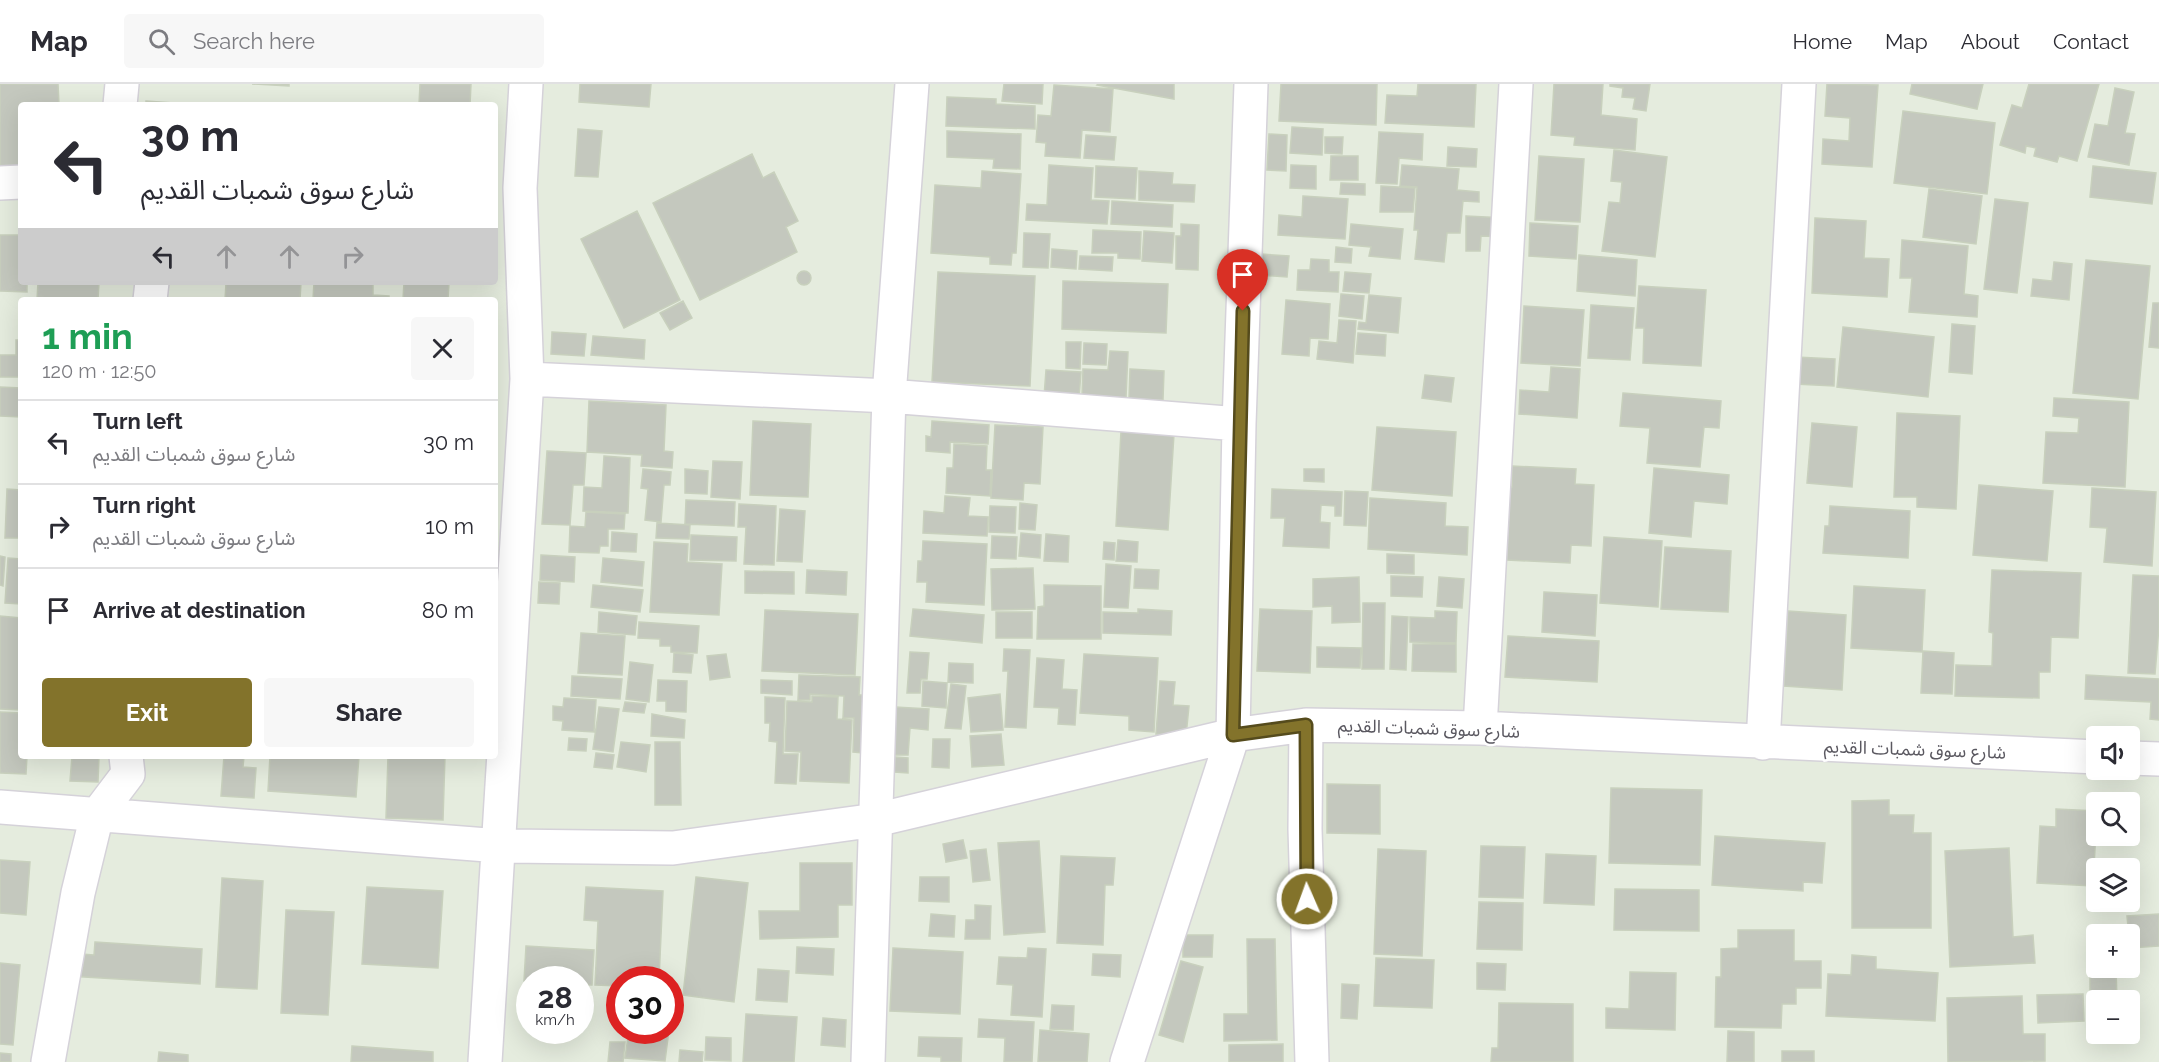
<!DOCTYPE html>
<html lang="en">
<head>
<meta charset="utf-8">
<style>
  body { margin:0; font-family:Raleway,"Noto Sans Arabic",sans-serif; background:#f7f7f7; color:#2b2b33; height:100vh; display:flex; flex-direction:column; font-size:22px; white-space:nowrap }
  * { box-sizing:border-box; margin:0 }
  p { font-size:20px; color:#7c7c81 }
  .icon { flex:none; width:33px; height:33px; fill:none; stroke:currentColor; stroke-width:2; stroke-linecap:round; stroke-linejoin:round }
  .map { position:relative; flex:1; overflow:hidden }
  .drawer { position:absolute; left:18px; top:213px; width:480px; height:462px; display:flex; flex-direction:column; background:#fff; border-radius:6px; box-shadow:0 6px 24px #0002 }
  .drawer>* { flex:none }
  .banner { position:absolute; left:18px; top:18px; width:480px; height:183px; border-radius:6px; box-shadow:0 6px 24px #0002; background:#fff; color:#2b2b33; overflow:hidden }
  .fabs { position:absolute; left:2086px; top:642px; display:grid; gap:12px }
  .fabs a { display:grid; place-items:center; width:54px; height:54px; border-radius:6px; background:#fff; box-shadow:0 6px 24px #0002; font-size:30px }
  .speed { position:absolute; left:516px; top:882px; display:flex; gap:12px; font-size:30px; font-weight:700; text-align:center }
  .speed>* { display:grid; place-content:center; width:78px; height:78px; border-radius:50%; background:#fff; box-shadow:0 6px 24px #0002; line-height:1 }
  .speed small { font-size:15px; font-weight:400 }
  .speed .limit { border:9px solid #d22; background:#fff; color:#111 }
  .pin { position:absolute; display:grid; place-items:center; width:51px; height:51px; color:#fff; margin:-62px -26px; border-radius:50% 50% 50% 0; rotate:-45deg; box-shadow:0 0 6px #0007 }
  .pin .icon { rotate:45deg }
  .me { position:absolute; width:66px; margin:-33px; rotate:358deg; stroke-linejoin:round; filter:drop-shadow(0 0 4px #0008) }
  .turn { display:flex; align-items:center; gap:21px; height:126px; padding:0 24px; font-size:27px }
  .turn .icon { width:78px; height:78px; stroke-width:2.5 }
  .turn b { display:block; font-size:42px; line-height:51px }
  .lanes { display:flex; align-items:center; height:57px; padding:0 24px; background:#0003; justify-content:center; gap:30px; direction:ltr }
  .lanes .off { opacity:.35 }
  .round { display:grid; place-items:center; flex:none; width:63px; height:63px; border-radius:6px; background:#f7f7f7 }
  .head { display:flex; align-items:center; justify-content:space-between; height:102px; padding:0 24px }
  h1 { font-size:36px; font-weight:700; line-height:45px; color:#1e9e55 }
  .primary-button { display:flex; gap:12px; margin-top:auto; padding:12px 24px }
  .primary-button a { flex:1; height:69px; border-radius:6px; background:#83732b; color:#fff; font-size:24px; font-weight:700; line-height:69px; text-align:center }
  .primary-button a+a { background:#f7f7f7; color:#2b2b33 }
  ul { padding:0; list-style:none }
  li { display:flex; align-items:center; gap:18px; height:84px; padding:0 24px; border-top:2px solid #e1e1e2 }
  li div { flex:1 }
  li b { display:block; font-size:22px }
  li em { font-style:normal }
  header { display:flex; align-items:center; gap:36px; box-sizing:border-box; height:84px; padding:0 30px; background:#fff; border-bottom:2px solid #e1e1e2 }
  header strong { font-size:28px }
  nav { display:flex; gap:33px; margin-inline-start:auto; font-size:21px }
  .search { width:420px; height:54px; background:#f7f7f7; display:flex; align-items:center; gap:15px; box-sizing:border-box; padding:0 21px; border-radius:6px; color:#7c7c81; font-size:22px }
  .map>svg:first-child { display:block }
</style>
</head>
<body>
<header>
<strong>Map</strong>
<div class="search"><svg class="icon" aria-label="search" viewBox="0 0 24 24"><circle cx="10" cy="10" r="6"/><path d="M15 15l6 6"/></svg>Search here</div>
<nav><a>Home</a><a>Map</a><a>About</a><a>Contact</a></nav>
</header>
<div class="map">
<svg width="2159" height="978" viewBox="0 0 2159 978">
  <rect width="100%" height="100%" fill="#e5ecde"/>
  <path fill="#c4c8be" stroke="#c8d0bd" stroke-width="1.5" d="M0,0H58L59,21H21V83H0Z
    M252,0H289V2Z
    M420,0H471L470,21H419Z
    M580,0H651L649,23L579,18Z
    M1004,0H1043L1042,20L1002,17Z
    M1174,0V15L1097,1L1098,0Z
    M1281,0H1377L1376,41L1279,37Z
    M1418,0H1476L1474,43L1385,39L1387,11L1417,12Z
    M1554,0H1603L1601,31L1637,35L1635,66L1574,61L1575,53L1551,51Z
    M1610,0H1650L1646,27L1633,25L1635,14L1622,13L1623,4L1610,2Z
    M1827,0L1878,1L1872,83L1822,80L1823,55L1849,57L1850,34L1825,32Z
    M1912,0H1983L1977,25L1910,10Z
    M2029,0H2099L2077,77L2059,72L2057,78L2034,72L2036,64L2026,62L2025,69L2000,61L2012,21L2022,24Z
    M1054,1L1113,5L1110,48L1082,46L1080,74L1045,72L1046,59L1036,58L1038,31L1051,32Z
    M2115,4L2134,8L2125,49L2135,50L2129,81L2088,73L2095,40L2108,42Z
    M947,13L996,15V20L1035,22V45L946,42Z
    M146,17L202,21H146Z
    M1903,27L1995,39L1987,110L1894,99Z
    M1292,43L1323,45L1322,71L1290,69Z
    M578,45L602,47L598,93L575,92Z
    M947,47L1021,50L1020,85L993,84L994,75L947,73Z
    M1379,48L1423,50L1422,76L1399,74L1397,100L1376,99Z
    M1269,50L1287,51L1286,87L1267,86Z
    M1086,51L1116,53L1114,76L1084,74Z
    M1325,53H1343L1342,70L1325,69Z
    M1448,63L1477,65L1476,83L1447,82Z
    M1614,66L1667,73L1655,173L1602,167L1609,118L1620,119L1622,98L1611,97Z
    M752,70L763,94L774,88L798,137L786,143L797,168L700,216L653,119Z
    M1331,72H1358V96H1330Z
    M1539,72L1584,75L1580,138L1535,136Z
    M1049,81L1093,84L1091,116L1109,117L1107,140L1026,136L1027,120L1047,121Z
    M1291,81L1316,82V105L1290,104Z
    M1402,81L1459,85L1457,106L1479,108V118L1463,117L1460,149H1447L1444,178L1415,175L1418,146H1414L1417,103L1400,102Z
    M1096,82L1137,84L1135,115L1095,113Z
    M2093,82L2156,89L2152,120L2090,113Z
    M982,87L1021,90L1016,169H1012L1011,181L990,180V173L931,169L935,101L981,104Z
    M1139,87L1173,89L1172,100L1195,101L1194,118L1139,116Z
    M1341,99L1365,100V111L1340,110Z
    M1381,102L1415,104L1413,128H1380Z
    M1929,105L1982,112L1976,160L1923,153Z
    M1303,112L1348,115L1345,155L1278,151L1279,131L1302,133Z
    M1995,115L2028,119L2017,209L1984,205Z
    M1112,117L1173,121L1172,143L1111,140Z
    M637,127L680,216L624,244L581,155Z
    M1466,132L1506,134L1505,153L1481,152L1480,167H1466Z
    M1815,134L1866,137L1864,174L1889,175L1887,213L1812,209Z
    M1530,139L1578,142L1576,175L1529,172Z
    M1181,140L1199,141L1198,186L1176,185V152H1181Z
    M1351,140L1403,145L1400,175L1369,172L1371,163L1349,161Z
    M1093,146L1141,148L1140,175L1118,174V169H1092Z
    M1144,147L1174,149L1172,179L1142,177Z
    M1024,149L1050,150L1048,184L1023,183Z
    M0,151H21V198H27V208L0,207Z
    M1902,156L1968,162L1964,210L1978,212L1977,233L1909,228L1912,194H1900Z
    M1336,163L1352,165L1351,179L1335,178Z
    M1052,165L1077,167L1076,185L1051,183Z
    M1261,170L1289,172L1287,193L1260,191Z
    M1579,171L1637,176L1635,212L1577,207Z
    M1080,172L1113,173L1112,187L1079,185Z
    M1311,175L1329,176V188H1339L1338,208L1297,206L1298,186H1310Z
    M2086,176L2150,182L2138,315L2073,309Z
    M2054,178L2072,180L2069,216L2031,212L2033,195L2052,197Z
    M797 194a7 7 0 1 1 14 0a7 7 0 1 1-14 0Z
    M938,188L1035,192L1030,302L932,298Z
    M1345,188L1371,190L1369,209L1343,207Z
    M1063,197L1168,200L1166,249L1062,245Z
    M38,198H99L98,216H37Z
    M214,198H301L300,216H225L226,199Z
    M314,198H373V211L389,212V216H313Z
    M404,198H449L448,216H403Z
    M1639,202L1706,206L1701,282L1643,279L1644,244H1636Z
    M1341,210L1364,212L1362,235L1339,232Z
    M1369,211L1401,214L1398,249L1358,245L1359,238L1366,239Z
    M1286,216L1330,220L1328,255L1310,254L1309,272L1282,270Z
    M683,217L692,234L670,246L660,229Z
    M2153,219H2159V264L2149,263Z
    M1591,221L1634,224L1630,276L1588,274Z
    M1524,222L1584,226L1580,282L1521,279Z
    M1339,236L1356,237L1353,279L1317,275L1319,257L1337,259Z
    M1952,240L1975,242L1972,290L1949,288Z
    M1843,243L1934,253L1928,313L1837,303Z
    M552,248L586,250L584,272L551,270Z
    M1358,249L1386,251L1385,272L1356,270Z
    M593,252L645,256L644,275L591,271Z
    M16,256H21V293H0V271H16Z
    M1066,258H1081L1080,285L1066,284Z
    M1084,259L1107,260L1106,281L1083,280Z
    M1110,267L1128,268L1126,314L1082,312L1083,285L1108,286Z
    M1796,273L1835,275L1834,302L1795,300Z
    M1551,283L1580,285L1577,334L1519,330L1520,306L1549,308Z
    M1130,285L1164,287L1163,316L1129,315Z
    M1046,286L1081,288L1079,314L1044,313Z
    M1425,291L1454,294L1451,318L1422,314Z
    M0,303L21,304V333L0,332Z
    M1623,309L1721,317L1719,344L1704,343L1700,383L1647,379L1650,344L1620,342Z
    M2054,314L2129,318L2125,403L2043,399L2046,348L2078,349L2079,334L2053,332Z
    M589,317L666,321L664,367L673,368L672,384L641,382L642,371L587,368Z
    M1897,329L1960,332L1956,425L1917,423V413H1894Z
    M753,337L811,340L808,413L750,411Z
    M932,337L989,341L988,360L950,358V369L926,367V352L931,353Z
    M1812,339L1857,343L1852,403L1807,399Z
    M995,341L1043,343L1040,400L1024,399L1023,416L991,414Z
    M1377,343L1456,348L1452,412L1372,406Z
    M1121,347L1174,350L1168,446L1116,442Z
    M954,360L987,362L986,386H991L990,412L946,409L947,384H953Z
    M547,367L586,369L584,401H573L570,441L542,440Z
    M604,372L630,374L628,429L583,427L584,403L602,404Z
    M713,377L742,378L740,415L711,413Z
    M1512,382L1576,385L1575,400L1594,401L1591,462L1571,461L1570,479L1507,476V453L1501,403H1512Z
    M1654,384L1729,391L1727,420L1694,417L1691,453L1649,449Z
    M643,385L671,388L670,401H664L661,438L645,436L648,405L641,404Z
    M685,385L708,387L707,410L685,409Z
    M1304,385H1324V398L1304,397Z
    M1979,401L2053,407L2047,477L1973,471Z
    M2092,404L2156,408L2152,482L2104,478L2107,444L2090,443Z
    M7,405L21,406V454H5Z
    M1272,405L1342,408L1341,432H1335V422L1321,421L1320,438L1330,439L1329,464L1283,462L1285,434H1271Z
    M1345,407L1368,408L1366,442L1344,441Z
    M945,412L970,414L968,432L988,433L987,452L923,449L924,427L944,429Z
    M1370,414L1446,419L1445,442L1468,443L1467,471L1368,465Z
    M686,416L735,418L734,442L685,440Z
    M1020,419L1037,421L1035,446L1019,445Z
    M739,420L776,422L774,481L744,480L746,443H738Z
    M990,422L1016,423L1015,449L989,448Z
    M1830,422L1910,427L1908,474L1823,469L1825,442H1829Z
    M780,425L805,427L802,478L777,477Z
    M586,428L625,430L624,445H608V462H600L599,469L569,468L570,442L585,443Z
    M657,439L690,441L689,455L656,454Z
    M612,448L637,450L636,468L611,467Z
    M1021,449L1041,451L1040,474L1019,472Z
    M1046,450L1069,452L1068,478L1044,477Z
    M691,451L737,453L736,477L690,476Z
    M992,452L1017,453L1016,475L991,474Z
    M1604,453L1662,457L1658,523L1600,519Z
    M1118,456L1138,458L1137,478L1116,477Z
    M923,457L987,460L984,521L926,518L927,498H917L918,477H922Z
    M654,458L688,460L687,478L722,480L719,531L650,528Z
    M1104,458L1115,459L1114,476L1103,475Z
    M1665,463L1731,467L1728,528L1661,525Z
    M1387,470L1414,471V490L1387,489Z
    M541,471L575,473L574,498L540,496Z
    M0,472L5,473L3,502L0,501Z
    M8,474L21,475V520L5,519Z
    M603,474L644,478L642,502L601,498Z
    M1106,480L1131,482L1128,524L1104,523Z
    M1033,484L1035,525L992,526L991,485Z
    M1135,485L1159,486L1158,505L1134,504Z
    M807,486L847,488L846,511L806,509Z
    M1992,486L2081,489L2078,554L2051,553L2050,588H2039V614L1955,612L1956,581L1992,582L1993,549L1989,548Z
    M745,487L794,488V510L745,509Z
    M2133,491L2159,492V543L2155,590L2128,589Z
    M1391,492L1423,493L1422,513L1391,512Z
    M1359,493L1360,538L1332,539V522L1313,523V495Z
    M1439,493L1464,495L1462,524L1437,522Z
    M539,498L560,499L559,520L538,519Z
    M593,501L643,506L640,528L591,523Z
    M1044,501L1101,502V555H1037L1038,523L1044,522Z
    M1854,502L1925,506L1922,568L1851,564Z
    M1544,508L1597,511L1595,552L1542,548Z
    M1363,519H1385L1384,585H1362Z
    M913,525L984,531L982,559L910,552Z
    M1138,525L1172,527L1171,551L1103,549V528L1138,529Z
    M1260,525L1312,527L1310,589L1257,587Z
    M765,526L858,530L855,591L762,587Z
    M1435,527L1457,528L1456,559L1410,558V533L1435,534Z
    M1788,527L1846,531L1842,606L1784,602Z
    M599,528L637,532L635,551L598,548Z
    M996,528H1032V554H996Z
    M0,532L21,534V626L0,625Z
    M1392,532L1408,533L1406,586L1390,585Z
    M639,538L699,542L697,569L671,568V562H660V555L638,554Z
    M581,549L625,552L622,591L578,589Z
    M1508,552L1599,557L1597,598L1505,593Z
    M1413,560H1456V588L1412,587Z
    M1317,563L1361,564L1360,584L1317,583Z
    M1004,565L1030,566L1026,644L1005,643L1008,587H1003Z
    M1923,567L1954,569L1952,610L1921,609Z
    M910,568L929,569L927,595H921L920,609H907Z
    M674,569L693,571L691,589L673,588Z
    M726,570L730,593L710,596L707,572Z
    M1084,570L1158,574L1154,648L1129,646V632L1080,629Z
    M1037,574L1064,576L1062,605L1077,606L1075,641L1058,640L1059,624L1034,623Z
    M630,578L653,581L649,618L626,615Z
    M949,579L973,580V599L948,598Z
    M799,591L860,593L859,611H865L863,669L853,668L854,634H843L844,612L810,610V616H798Z
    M2086,591L2159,595V636L2150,635L2151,618L2085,615Z
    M572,592L622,595L620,615L571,612Z
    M658,596L687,597L686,628L666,627V617H657Z
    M761,596L792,597V611L761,609Z
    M923,597L947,599L946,624L922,622Z
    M1160,597L1175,598L1173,621L1189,622L1186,652L1156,650Z
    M951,600L966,602L961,645L945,644Z
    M1000,610L1003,646L971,648L968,614Z
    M812,612L838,613L837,635L852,636L849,699L800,697L801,668L785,667L787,617L812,618Z
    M765,613L785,614L783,670H798L796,700L775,699L777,658L769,657L770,639H765Z
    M564,614L596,616L594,648L562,646L563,637L553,636V622L563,623Z
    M625,618L646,620L644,629L623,627Z
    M599,623L619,625L613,668L593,665Z
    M895,623L929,625L928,646L910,644L908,671H892Z
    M0,628L21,629V672H27L26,690L0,689Z
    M652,630L685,636L684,654L651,652Z
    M1001,650L1004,681L972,683L970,652Z
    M569,654L587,655L586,667L568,666Z
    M933,655H950L949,684L932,683Z
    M621,658L650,661L646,688L617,683Z
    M655,658H680L681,721H655Z
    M596,669L614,671L612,685L594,683Z
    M72,672H99L98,698L70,697Z
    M224,672H244L243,683L256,684L254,714L221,712Z
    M270,672H359L356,713L268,707Z
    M388,672H445L443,736L386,734Z
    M895,673L908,674V689L894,688Z
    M1327,700L1380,701V750L1327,749Z
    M1611,704L1702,706L1700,781L1609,779Z
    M1889,716V731H1914L1913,749H1931V844H1852V717Z
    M2056,725L2097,727L2093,802L2037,799L2040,742L2056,743Z
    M1715,752L1825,759L1822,799L1803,798V807L1712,801Z
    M963,756L967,774L946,778L943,760Z
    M1039,757L1045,848L1004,851L998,759Z
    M1481,762L1525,763L1523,814L1479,813Z
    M2009,764L2013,853L2033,851L2035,879L1950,883L1945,767Z
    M986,765L990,796L973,798L970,767Z
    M1378,765L1426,767L1422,872L1374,870Z
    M1546,770L1596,772L1594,821L1544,819Z
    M1061,772L1115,774L1113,801H1105L1103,861L1057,859Z
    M0,776L30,778L26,831L0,829Z
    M800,779H852V821H838V853L760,855L759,827H800Z
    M696,793L748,799L734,918L683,911Z
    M920,793H949V818L919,817Z
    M222,794L263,797L257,905L216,903Z
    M367,803L443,807L438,884L362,880Z
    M586,803L663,807L659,896H620V902L595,901L598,837L584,836Z
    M1615,805L1699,806V847L1614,846Z
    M1479,818L1523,819L1522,866L1477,865Z
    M975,821L991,822L990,855H965L966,836H975Z
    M286,826L334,828L328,931L281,929Z
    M931,830L955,832L954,853L929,852Z
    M2159,830V862L2130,864L2127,832Z
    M1738,846H1794V877H1821V904H1796V920H1782L1781,944L1715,943L1716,893H1721V865L1738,864Z
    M1183,851H1213L1212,873H1183Z
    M1247,855H1275L1277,956L1224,957V930H1248Z
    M95,858L202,865L200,900L68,892L69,869L94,871Z
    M526,862L594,866L592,901H580V896L524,897Z
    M797,863L834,865L833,891L796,889Z
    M893,864L963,868L960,930L890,927Z
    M1028,864L1046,865L1042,933L1011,931L1013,901L997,900L999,873L1027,874Z
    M1093,870L1121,871L1120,893L1092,891Z
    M1852,871L1876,873V885L1938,889L1935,937L1826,932L1828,890L1851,891Z
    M1376,874L1434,876L1432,924L1374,922Z
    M1181,877L1203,883L1183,958L1159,951Z
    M0,879L20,881L13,961L0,960Z
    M1477,879L1506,880L1505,906L1477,905Z
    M758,885L789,887L787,918L756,916Z
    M2116,885L2117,916H2097V941H2090V886Z
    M1630,888L1676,889L1675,946L1606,944V924L1629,925Z
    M1342,900L1359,901L1357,935L1341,934Z
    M2083,910L2084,937L2038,939L2037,911Z
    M2022,912L2023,950H2045V977L1948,978L1947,914Z
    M1499,919L1573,920V978H1491L1492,964H1498Z
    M1052,921L1074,922L1073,946L1050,945Z
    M746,930L797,933L794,978H743Z
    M823,934L846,936L845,963L821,961Z
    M979,935L1034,938L1032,978H1004L1005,954L978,953Z
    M639,946H669L665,977L625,974L628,953L639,954Z
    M1040,946L1089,950L1087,978H1038Z
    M1728,947L1754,948V978H1727Z
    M706,953L731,954V977L705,976Z
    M919,953L962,954L961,978H941V973L918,972Z
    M610,958H625L623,978H608Z
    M1283,960V978H1229V961Z
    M352,962L433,968V978H351Z
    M680,966L703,968L702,978H679Z
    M1782,967H1814V978H1782Z
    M159,968L188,971V978H158Z
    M0,969L11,970V978H0Z"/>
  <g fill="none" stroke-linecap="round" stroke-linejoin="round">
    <g stroke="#d5d2d9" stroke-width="36">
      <path id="minor" d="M1251,0L1239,340L1233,651L1306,641L1480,644L2097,673
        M120,21L122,0
        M0,99L21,98
        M150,216L152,198
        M527,295L889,312L1239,340
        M1306,641L1305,745L1312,978
        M1480,644L1516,0
        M1763,659L1799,0
        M2130,674L2159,675
        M0,723L500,762L673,764L876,736L1233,651
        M48,978L78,809L97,731L128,690L126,672
        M485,978L527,295L520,104L526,0
        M868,978L889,312L912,0
        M1127,978L1233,651"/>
    </g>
    <use href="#minor" stroke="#fff" stroke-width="33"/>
  </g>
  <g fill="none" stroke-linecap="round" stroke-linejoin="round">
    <g stroke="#554b1c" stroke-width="15">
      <path id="route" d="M1243,227L1233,651L1306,641L1307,815"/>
    </g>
    <use href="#route" stroke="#83732b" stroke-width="10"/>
  </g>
  <g text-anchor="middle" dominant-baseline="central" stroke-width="5" stroke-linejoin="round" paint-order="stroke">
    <g font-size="18" fill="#5a5860" stroke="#fff">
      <text transform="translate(1429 644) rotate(2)">شارع سوق شمبات القديم</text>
      <text transform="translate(1915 665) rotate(2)">شارع سوق شمبات القديم</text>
    </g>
  </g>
</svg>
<div class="fabs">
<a><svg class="icon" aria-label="sound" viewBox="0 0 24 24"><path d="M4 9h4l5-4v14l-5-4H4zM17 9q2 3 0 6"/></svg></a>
<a><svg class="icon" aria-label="search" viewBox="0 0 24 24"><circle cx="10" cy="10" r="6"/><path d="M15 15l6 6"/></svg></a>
<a><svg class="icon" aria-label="layers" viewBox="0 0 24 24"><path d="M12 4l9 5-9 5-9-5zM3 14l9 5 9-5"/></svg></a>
<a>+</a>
<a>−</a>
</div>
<div class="speed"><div>28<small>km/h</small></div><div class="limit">30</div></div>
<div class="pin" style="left:1243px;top:227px;background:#d93025"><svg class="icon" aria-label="arrive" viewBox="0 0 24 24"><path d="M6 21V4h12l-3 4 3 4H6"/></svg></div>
<svg class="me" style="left:1307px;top:815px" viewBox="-20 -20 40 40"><circle r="17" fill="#83732b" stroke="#fff" stroke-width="3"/><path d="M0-11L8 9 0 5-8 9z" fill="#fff"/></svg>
<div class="banner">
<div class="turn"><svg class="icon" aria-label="left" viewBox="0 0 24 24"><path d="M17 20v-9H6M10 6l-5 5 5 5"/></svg><div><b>30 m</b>شارع سوق شمبات القديم</div></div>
<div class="lanes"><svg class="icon" aria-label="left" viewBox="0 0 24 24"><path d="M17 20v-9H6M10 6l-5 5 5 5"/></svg><svg class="icon off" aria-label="ahead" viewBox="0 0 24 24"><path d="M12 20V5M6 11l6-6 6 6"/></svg><svg class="icon off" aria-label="ahead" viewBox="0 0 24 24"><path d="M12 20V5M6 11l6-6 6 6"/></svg><svg class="icon off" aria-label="right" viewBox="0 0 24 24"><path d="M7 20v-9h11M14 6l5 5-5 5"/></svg></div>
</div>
<section class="drawer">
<div class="head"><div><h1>1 min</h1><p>120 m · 12:50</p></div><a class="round"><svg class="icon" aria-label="close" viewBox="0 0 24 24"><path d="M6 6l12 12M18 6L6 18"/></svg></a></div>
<ul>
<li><svg class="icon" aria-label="left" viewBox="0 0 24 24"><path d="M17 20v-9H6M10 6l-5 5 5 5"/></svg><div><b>Turn left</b><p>شارع سوق شمبات القديم</p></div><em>30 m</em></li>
<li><svg class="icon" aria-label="right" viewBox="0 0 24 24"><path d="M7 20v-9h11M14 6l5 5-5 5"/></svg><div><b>Turn right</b><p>شارع سوق شمبات القديم</p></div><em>10 m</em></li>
<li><svg class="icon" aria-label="arrive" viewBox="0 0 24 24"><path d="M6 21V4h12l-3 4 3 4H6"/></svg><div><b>Arrive at destination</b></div><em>80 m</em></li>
</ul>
<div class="primary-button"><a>Exit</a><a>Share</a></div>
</section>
</div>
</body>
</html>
